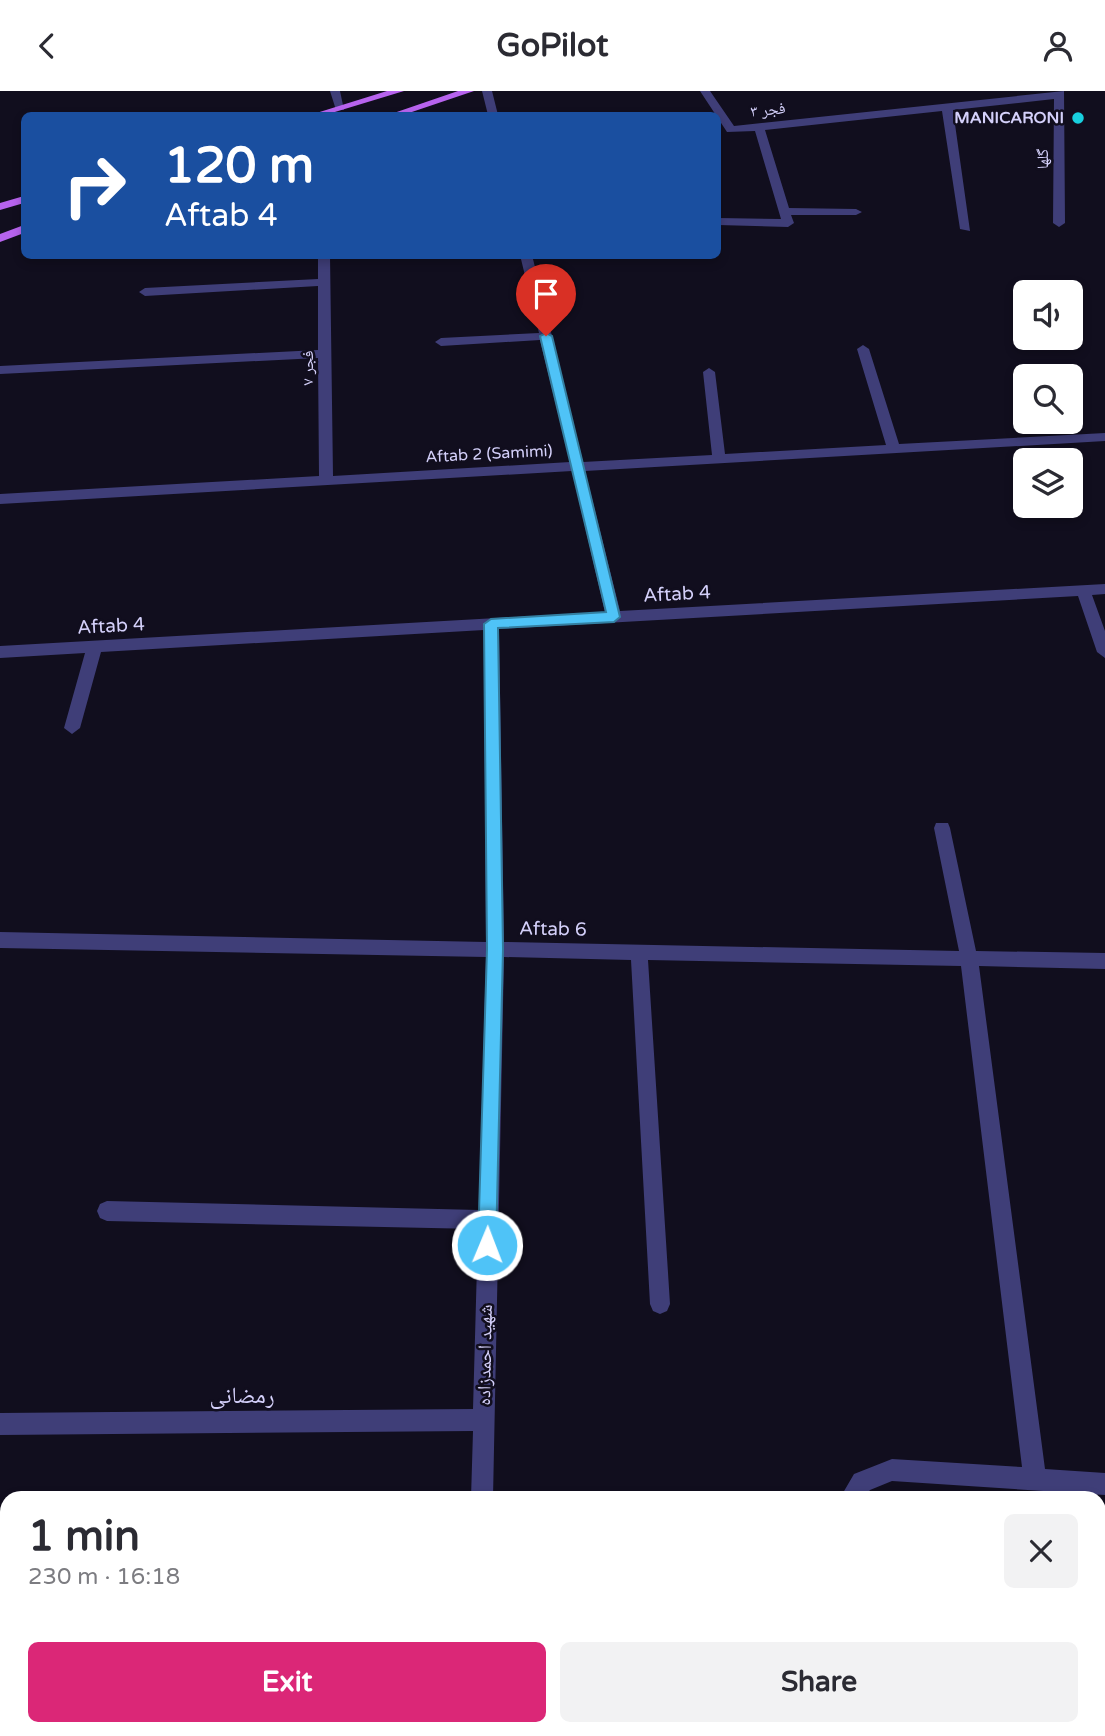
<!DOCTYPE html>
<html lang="en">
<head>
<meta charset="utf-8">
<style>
  body { margin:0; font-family:"Varela Round","Noto Naskh Arabic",sans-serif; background:#f2f2f3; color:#2b2b33; height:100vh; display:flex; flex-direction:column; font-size:26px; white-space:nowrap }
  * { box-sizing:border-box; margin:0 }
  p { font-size:23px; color:#7c7c81 }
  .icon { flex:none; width:38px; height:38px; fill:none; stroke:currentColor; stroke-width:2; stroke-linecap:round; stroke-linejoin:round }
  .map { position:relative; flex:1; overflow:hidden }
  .panel { position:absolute; left:0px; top:1400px; width:1106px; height:245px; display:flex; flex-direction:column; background:#fff; border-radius:21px 21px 0 0; box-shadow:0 4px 10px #0003 }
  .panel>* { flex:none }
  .banner { position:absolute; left:21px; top:21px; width:700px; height:147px; border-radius:10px; box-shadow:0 4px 10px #0003; background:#1a4fa0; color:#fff; overflow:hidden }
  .tools { position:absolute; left:1013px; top:189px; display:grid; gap:14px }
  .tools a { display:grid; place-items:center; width:70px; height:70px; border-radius:10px; background:#fff; box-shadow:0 4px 10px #0003; font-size:35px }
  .pin { position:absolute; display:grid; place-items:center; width:60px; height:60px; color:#fff; margin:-72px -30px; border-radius:50% 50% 50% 0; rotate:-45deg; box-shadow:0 0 7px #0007 }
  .pin .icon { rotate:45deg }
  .me { position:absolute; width:77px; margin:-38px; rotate:1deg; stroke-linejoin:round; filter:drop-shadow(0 0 5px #0008) }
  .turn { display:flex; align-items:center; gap:24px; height:147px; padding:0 28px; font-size:32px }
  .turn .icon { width:91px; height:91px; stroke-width:2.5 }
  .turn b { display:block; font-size:49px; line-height:60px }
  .round { display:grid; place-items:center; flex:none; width:74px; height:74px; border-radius:10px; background:#f2f2f3 }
  .summary { display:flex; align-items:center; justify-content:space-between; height:119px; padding:0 28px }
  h1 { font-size:42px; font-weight:800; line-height:52px }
  .action { display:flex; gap:14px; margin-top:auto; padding:14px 28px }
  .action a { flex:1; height:80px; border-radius:10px; background:#db2777; color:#fff; font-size:28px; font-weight:800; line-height:80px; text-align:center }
  .action a+a { background:#f2f2f3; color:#2b2b33 }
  header { display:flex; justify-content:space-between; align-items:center; height:91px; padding:0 28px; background:#fff; font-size:32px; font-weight:800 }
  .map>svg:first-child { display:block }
</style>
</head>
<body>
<header><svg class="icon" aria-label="back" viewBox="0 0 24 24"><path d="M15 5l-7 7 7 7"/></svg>GoPilot<svg class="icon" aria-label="person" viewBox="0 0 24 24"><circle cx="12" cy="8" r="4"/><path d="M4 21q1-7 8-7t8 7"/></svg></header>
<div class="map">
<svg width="1105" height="1645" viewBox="0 0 1105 1645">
  <rect width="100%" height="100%" fill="#110e1e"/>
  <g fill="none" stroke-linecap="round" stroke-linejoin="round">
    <path fill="#3f3e78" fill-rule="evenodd" d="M330,0H340L344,19H336Z
      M482,0H492L498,24H488Z
      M700,0H710L734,35L1064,0L1065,132L1059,136L1053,132L1054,8L953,19L970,140L960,138L942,20L765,39L789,117L856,118L862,121L856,124H791L794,132L788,136L718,134V127L781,128L755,40L727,41Z
      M318,164H330L333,385L570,371L540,249L441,255L435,251L441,247L539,242L520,164H532L583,371L712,364L703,281L709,277L715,281L725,363L886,354L857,258L863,254L869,258L899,353L1105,342V350L585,380L620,520L1105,493V503L1092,504L1105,540V567L1097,561L1078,505L499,538L504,851L959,860L934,737L936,732H948L950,737L976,860L1105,862V878L979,875L1045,1378L1105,1382V1404L892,1390L870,1399L864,1407H840L854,1383L892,1368L1022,1376L961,875L648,869L670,1213L667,1220L660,1223L653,1220L650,1213L631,869L504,866L493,1407H471L473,1340L0,1344V1322L473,1318L478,1138L107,1130L100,1127L97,1120L100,1113L107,1110L479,1119L486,866L0,857V841L486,851L484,539L101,561L80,637L72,643L64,637L85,562L0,567V555L605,521L572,380L0,413V403L319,385L318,267L0,283V275L318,259V195L145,205L139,201L145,197L318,188Z
      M451,1638H475L474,1645H450Z
      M859,1638H883V1645H859Z"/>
    <path fill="#b763ee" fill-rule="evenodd" d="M387,0H404L325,24H310Z
      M458,0H474L403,24H388Z
      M24,105V112L0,119V112Z
      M24,134V142L0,151V143Z"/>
  </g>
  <path fill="#4fc3f7" stroke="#337fa1" stroke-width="2" d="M546,242L552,245L620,526L614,531L498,537L503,858L496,1154L494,1161L487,1163L481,1161L478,1154L487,858L484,533L491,528L606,521L540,245Z"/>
  <circle fill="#18d0df" stroke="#110e1e" stroke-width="2.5" cx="1078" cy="27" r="7"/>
  <g text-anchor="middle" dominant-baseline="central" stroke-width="5" stroke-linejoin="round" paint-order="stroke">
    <g font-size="16" fill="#d4d0fa" stroke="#110e1e">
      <text transform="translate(768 19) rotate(-6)">فجر ۳</text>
      <text transform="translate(1043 68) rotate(-90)">گلها</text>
      <text transform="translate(308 277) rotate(-90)">فجر ۷</text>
      <text transform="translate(489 363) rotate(-3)">Aftab 2 (Samimi)</text>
    </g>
    <g font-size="16" font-weight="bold" fill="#d4d0fa" stroke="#110e1e" text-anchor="end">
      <text x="1064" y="27">MANICARONI</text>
    </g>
    <g font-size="19" fill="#d4d0fa" stroke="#110e1e">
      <text transform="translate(677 503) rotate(-3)">Aftab 4</text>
      <text transform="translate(111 535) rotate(-3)">Aftab 4</text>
      <text transform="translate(553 838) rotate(1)">Aftab 6</text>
      <text transform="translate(485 1264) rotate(-89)">شهید احمدزاده</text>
    </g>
    <g font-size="23" fill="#d4d0fa" stroke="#110e1e">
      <text x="242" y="1305">رمضانی</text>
    </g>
  </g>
</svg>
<div class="tools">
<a><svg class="icon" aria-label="sound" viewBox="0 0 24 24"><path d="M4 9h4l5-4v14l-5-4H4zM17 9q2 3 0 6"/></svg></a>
<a><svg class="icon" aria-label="search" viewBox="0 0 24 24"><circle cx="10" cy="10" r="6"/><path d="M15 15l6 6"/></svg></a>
<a><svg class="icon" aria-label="layers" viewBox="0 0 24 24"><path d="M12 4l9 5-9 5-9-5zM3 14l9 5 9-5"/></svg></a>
</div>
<div class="pin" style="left:546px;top:245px;background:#d93025"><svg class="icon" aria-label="arrive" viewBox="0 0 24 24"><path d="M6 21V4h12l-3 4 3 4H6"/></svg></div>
<svg class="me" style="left:487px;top:1154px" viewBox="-20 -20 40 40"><circle r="17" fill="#4fc3f7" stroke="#fff" stroke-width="3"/><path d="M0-11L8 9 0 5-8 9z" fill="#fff"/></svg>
<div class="banner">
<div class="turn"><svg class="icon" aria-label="right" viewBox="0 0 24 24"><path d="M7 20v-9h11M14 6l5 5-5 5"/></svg><div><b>120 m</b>Aftab 4</div></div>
</div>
<section class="panel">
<div class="summary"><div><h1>1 min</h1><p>230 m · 16:18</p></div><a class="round"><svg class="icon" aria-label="close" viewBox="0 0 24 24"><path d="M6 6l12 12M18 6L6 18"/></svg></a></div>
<div class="action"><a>Exit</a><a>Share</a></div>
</section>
</div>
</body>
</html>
